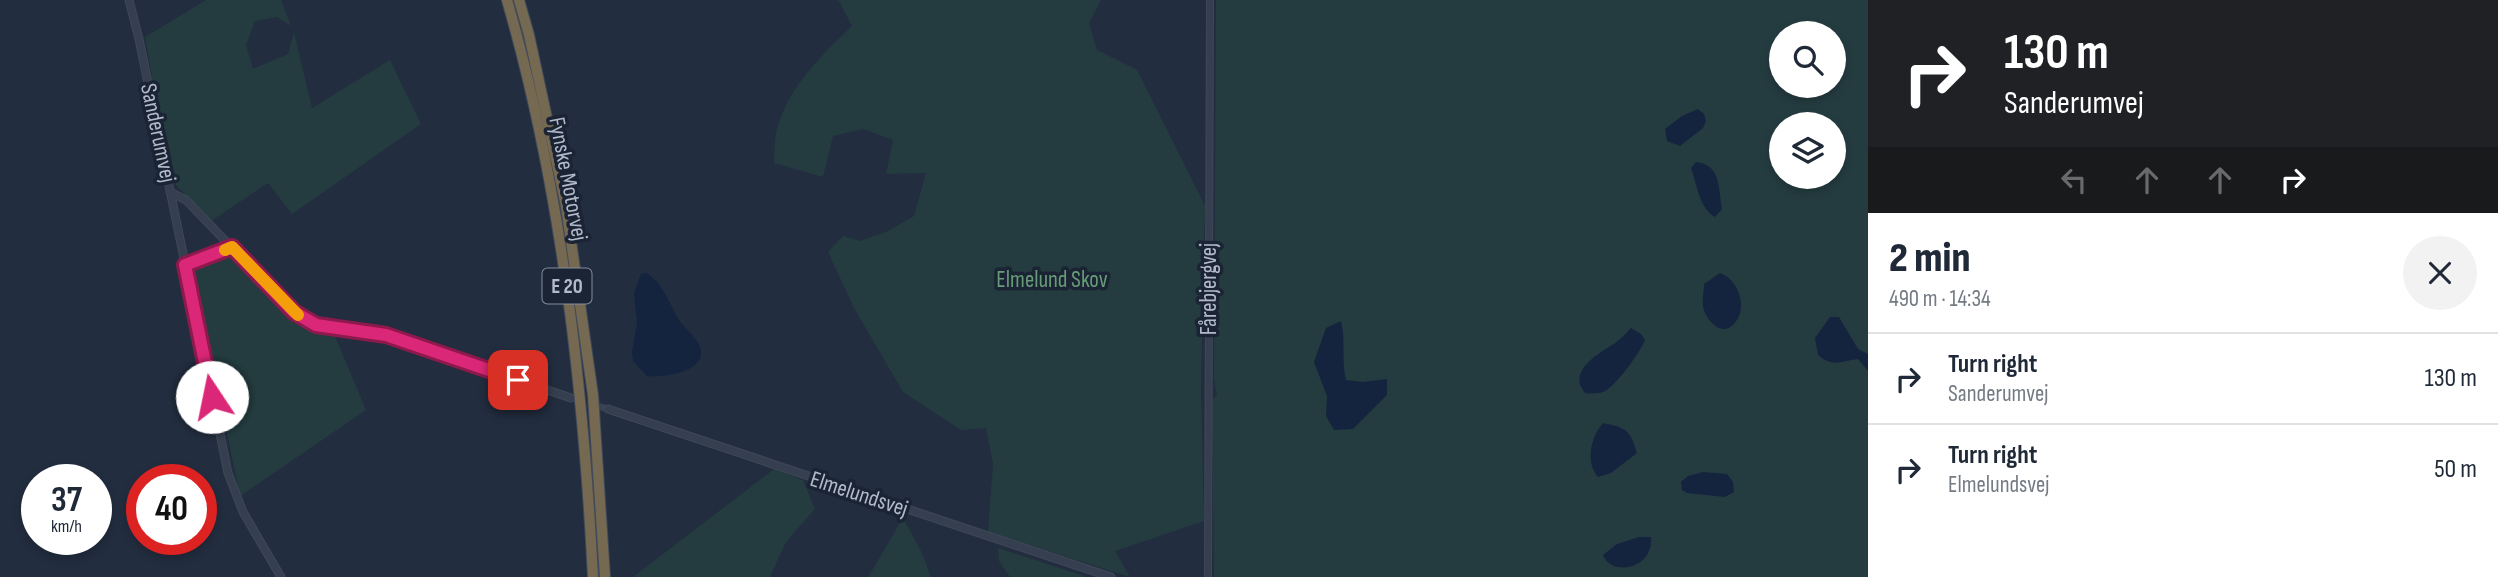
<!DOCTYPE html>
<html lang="en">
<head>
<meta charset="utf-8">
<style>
  body { margin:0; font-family:"Sofia Sans Condensed",sans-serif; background:#f2f2f3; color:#1f2937; height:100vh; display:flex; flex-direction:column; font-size:26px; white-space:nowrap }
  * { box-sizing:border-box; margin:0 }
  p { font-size:23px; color:#747a83 }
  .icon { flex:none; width:38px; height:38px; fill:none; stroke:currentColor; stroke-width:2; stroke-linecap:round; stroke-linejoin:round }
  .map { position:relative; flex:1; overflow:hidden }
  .side { display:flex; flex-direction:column; background:#fff; width:630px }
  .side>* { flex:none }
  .hud { background:#202124; color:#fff; overflow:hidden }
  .tools { position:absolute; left:1769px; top:21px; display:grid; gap:14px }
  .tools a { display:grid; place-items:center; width:77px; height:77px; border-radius:50%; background:#fff; box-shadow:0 4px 10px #0003; font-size:35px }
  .speed { position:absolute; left:21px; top:464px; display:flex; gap:14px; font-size:35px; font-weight:700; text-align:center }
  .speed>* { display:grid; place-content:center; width:91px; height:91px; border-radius:50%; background:#fff; box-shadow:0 4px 10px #0003; line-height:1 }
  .speed small { font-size:18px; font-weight:400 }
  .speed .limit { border:10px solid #d22; background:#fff; color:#111 }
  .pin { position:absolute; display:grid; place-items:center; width:60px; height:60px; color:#fff; margin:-30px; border-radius:14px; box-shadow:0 4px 10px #0006 }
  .me { position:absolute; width:77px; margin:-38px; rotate:349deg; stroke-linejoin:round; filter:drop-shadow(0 0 5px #0008) }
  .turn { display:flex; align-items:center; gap:24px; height:147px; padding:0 21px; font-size:32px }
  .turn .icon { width:91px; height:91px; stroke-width:2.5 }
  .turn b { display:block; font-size:49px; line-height:60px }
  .lanes { display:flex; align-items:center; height:66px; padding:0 21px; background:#0003; justify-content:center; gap:35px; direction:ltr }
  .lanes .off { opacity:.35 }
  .round { display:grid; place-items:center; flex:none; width:74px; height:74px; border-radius:37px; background:#f2f2f3 }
  .headline { display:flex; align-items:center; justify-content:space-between; height:119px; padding:0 21px }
  h1 { font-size:42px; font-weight:800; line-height:52px }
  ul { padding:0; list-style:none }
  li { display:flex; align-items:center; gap:21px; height:91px; padding:0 21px; border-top:2px solid #e0e1e3 }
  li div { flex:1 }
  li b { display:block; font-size:26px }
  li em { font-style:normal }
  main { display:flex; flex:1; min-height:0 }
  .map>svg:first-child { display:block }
</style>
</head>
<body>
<main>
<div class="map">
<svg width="1868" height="577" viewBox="0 0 1868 577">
  <rect width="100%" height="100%" fill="#222d3f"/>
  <path fill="#243c40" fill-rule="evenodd" d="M206,0H281L291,26L277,17L255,21L246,45L253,69L288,54L294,32L312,108L390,60L421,124L292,214L268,183L211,221L176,185L156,100L145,37Z
    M838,0H1101L1089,23L1097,50L1137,70L1205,206L1201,391L1204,521L1115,551L1130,577L988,532L993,464L986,428L961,430L903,392L853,306L828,252L843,236L860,241L886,232L914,216L926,173L886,174L893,140L863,129L833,136L823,177L774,163C775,151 774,137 778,125C791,84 821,56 852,26Z
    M1216,0H1868V577H1214L1212,399L1217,396L1214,379ZM1782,33H1834V86H1782ZM1782,124H1834V177H1782Z
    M233,257L296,320L334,334L366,410L240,496L192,265Z
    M774,469L803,480L815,509L786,542L770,577H633Z
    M903,518L921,551L931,577H868Z
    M998,548L1087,577H1010L999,561Z"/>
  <path fill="#14233e" d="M1698,109L1704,114L1706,121L1703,128L1680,146L1667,141L1665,129L1682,116Z
    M1696,162C1722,165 1718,189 1722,209L1715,217C1699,208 1697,184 1691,168Z
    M647,273C663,285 668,300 677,317C683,328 696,336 700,347C709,372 662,378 647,376L633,361L632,352L637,323L634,293L641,274Z
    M1720,273C1738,279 1749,308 1734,324C1721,338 1705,319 1703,306C1702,299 1704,291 1704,284Z
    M1830,317H1839L1858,349L1868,354V371L1858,359C1840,361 1834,368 1818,355L1815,338Z
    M1341,321C1346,341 1341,360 1346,380L1363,382L1387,379V395L1353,429L1334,430L1326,416L1327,396L1314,362L1326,328Z
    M1631,328L1641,334L1645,340C1639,354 1619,381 1607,390C1601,394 1592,394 1585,393C1566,371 1600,353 1615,343C1621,339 1626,333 1631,328Z
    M1603,423C1627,428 1630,430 1637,453L1611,473L1598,477C1585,463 1591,436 1603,423Z
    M1703,472L1727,474L1733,482L1734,492L1725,497L1687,493L1682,490L1681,482L1688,476Z
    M1639,537H1651C1654,569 1611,577 1603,555L1617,544Z"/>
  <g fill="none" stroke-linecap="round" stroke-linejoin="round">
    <path stroke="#384254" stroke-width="7" stroke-dasharray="7 3.5" stroke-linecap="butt" d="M578,400L608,409"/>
    <g stroke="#3f4858" stroke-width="8">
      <path id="minor" d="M1208,577L1210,0"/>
    </g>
    <g stroke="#3f4858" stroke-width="9">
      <path id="tertiary" d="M129,0L139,39L228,473L243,512L281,577
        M170,192L186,200L294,312L316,325L386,335L571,398
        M185,266L232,247
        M608,409L1111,577"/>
    </g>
    <g stroke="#414a5a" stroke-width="12">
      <path id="motorway" d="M507,0C561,188 583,383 593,577
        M519,0L529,35L566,206L593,395L605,577"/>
    </g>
    <use href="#minor" stroke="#363f4f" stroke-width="6"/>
    <use href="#tertiary" stroke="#363f4f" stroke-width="7"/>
    <use href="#motorway" stroke="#766952" stroke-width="10"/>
  </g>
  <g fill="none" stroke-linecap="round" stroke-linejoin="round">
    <g stroke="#8e194d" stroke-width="18">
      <path id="route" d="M212,397L185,265L232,247L294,312L316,325L386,335L518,380"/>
    </g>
    <use href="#route" stroke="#db2777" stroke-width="12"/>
    <path stroke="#f59e0b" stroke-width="12" d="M225,250L232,247L298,315"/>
  </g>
  <g text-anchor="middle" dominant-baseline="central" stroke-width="7" stroke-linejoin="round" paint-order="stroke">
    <rect fill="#1b2434" stroke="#858d9d" stroke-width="2" x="542.5" y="268.5" width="49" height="35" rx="5"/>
    <g font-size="21" font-weight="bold" fill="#b2baca">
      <text x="567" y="286">E 20</text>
    </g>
    <g font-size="23" fill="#b2baca" stroke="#1b2434">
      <text transform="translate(158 133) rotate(78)">Sanderumvej</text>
      <text transform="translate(568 179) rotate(79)">Fynske Motorvej</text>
      <text transform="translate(1209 289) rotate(-90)">Fårebjergvej</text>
      <text transform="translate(859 494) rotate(18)">Elmelundsvej</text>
    </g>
    <g font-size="23" fill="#679d76" stroke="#1b2434">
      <text x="1052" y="280">Elmelund Skov</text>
    </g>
  </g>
</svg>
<div class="tools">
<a><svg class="icon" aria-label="search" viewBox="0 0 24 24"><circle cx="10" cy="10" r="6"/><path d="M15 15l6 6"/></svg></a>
<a><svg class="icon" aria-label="layers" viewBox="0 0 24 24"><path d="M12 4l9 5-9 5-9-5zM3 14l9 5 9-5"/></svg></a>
</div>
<div class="speed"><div>37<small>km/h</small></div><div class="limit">40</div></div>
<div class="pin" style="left:518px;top:380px;background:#d93025"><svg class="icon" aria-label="arrive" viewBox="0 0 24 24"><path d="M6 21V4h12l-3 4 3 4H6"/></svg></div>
<svg class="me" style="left:212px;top:397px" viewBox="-20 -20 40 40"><circle r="19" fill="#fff"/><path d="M0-13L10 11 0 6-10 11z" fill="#db2777"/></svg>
</div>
<section class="side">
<div class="hud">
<div class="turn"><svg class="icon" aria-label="right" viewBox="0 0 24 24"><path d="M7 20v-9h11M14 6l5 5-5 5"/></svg><div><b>130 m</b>Sanderumvej</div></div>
<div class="lanes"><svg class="icon off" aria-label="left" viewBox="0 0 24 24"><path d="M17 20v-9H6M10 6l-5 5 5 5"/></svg><svg class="icon off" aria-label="ahead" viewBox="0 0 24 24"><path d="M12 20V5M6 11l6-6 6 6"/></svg><svg class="icon off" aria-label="ahead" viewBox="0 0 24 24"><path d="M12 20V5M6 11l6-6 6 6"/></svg><svg class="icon" aria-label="right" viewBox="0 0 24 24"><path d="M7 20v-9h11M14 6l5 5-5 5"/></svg></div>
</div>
<div class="headline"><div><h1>2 min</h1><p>490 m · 14:34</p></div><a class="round"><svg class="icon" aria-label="close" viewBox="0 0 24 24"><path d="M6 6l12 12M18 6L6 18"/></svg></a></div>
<ul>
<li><svg class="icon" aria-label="right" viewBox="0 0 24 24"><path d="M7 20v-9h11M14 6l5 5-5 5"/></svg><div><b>Turn right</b><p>Sanderumvej</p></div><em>130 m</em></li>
<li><svg class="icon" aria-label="right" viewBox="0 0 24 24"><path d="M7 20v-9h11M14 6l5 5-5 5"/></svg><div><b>Turn right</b><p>Elmelundsvej</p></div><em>50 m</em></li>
</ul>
</section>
</main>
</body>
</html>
